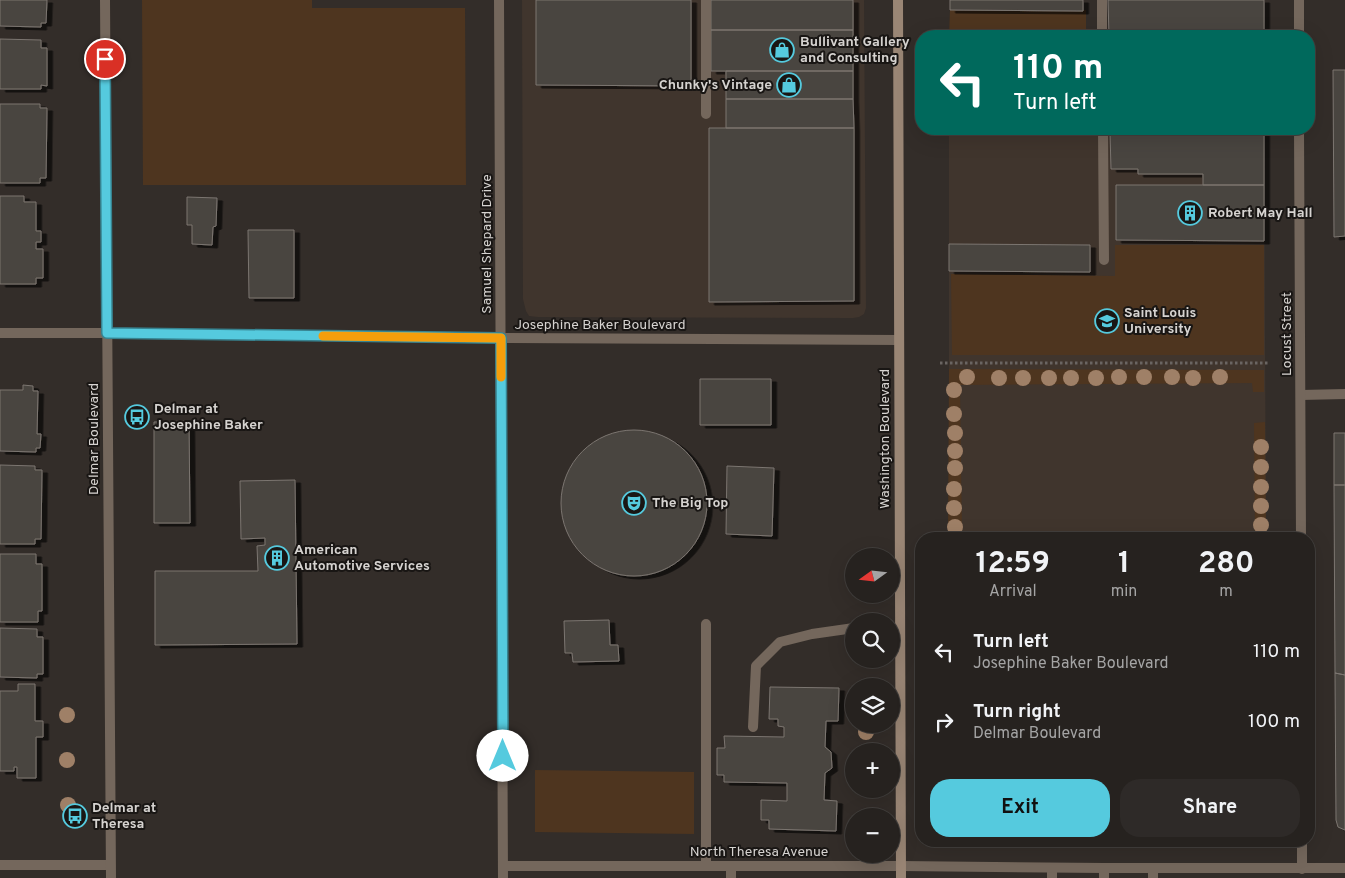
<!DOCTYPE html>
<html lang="en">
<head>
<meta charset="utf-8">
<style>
  body { margin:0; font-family:Overpass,sans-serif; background:#2e2a28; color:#f1f3f6; height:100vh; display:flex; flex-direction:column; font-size:19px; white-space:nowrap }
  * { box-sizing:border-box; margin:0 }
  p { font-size:16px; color:#a4a4a4 }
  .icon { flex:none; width:28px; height:28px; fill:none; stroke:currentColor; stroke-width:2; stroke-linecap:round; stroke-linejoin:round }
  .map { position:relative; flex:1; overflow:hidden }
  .panel { position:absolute; left:915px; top:532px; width:400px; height:315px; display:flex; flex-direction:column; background:#26221f; border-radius:20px; box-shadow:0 5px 20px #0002,0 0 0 1px #423f3d }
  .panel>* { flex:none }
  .banner { position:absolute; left:915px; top:30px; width:400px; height:105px; border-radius:20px; box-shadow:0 5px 20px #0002,0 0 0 1px #423f3d; background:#00695c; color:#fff; overflow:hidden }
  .needle { width:32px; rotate:255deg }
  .fabs { position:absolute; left:845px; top:548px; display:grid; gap:10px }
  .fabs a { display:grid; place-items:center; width:55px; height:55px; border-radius:50%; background:#26221f; box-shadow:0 5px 20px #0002,0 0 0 1px #423f3d; font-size:25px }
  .pin { position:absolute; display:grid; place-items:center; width:42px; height:42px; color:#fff; margin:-21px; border:2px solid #fff; border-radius:50%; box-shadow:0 1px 5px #0007 }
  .me { position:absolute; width:55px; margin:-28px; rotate:0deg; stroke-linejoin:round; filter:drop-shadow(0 0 4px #0008) }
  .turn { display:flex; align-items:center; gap:18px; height:105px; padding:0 15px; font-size:22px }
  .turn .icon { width:65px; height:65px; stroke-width:2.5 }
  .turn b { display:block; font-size:35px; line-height:42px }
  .eta { display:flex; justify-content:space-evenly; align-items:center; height:85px; text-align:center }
  .eta b { font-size:30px; font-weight:700; line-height:35px }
  .primary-button { display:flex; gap:10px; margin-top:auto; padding:10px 15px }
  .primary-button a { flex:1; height:58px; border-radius:20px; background:#55cade; color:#111; font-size:20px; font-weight:700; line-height:58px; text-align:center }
  .primary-button a+a { background:#2e2a28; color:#f1f3f6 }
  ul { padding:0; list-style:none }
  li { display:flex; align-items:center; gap:15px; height:70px; padding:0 15px }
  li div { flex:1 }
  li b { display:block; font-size:19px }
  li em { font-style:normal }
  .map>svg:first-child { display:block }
</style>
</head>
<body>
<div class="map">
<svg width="1345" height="878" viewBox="0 0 1345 878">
  <defs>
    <filter id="shadow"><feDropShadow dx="5.5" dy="3" stdDeviation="0" flood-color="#0009"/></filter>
  </defs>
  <rect width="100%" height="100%" fill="#332d29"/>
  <path fill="#40352d" d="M522,0H864L866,308L864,314L859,317L853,318L538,317L529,316L526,311L523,299Z
    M949,129H1086V132L1264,133L1266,539H949V271L1089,272L1090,245L949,244Z"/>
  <path fill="#4e351f" d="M142,0H312V8H465L466,185H143Z
    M950,10H1086V36H949Z
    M1115,245H1264V355H952L951,274L1115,276Z
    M949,369L1264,370V392H1253L1252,383L960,385L962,539H948Z
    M1265,422L1266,539H1255L1254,423Z
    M535,770L694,772V834L535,832Z"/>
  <path fill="#49443f" stroke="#7c7671" filter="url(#shadow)" d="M0,0H47L46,23H41V27L0,26Z
    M536,0H691V86L536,85Z
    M711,0H853V30H711Z
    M950,0H1083V11L950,10Z
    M1108,0H1264V36H1109Z
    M711,30H853V71H711Z
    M0,39L41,40V48H47V86L41,85V89H0Z
    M1333,70H1345V236L1334,237Z
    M726,71H853V99H726Z
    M726,99H853L854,128H726Z
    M0,104H40V108H47L46,178H40V183H0Z
    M709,128H854V301L709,302Z
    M1116,129H1263L1264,133L1117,132Z
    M1110,132L1264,133V185H1203V174H1138V169H1111Z
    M1116,185H1264V241L1116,240Z
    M0,196H24V202H36V231H41V242H36V249H43V278H36V284H0Z
    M187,197L217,198L216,226L213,227L212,245L192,244V225H187Z
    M248,230H294V298H249Z
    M949,244L1090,245V272L949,271Z
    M700,379H771V425H700Z
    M23,385L33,386V391H38L37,434H41L40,448H36V452L0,451V390H23Z
    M189,421L190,523H154V422Z
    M561 503a73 73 0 1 1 146 0a73 73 0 1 1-146 0Z
    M1334,433H1345V485H1334Z
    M0,465L35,466V470H42L41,539H35V544H0Z
    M727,466L774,468L772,536L726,534Z
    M295,480L297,644L155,645V571H258L257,546L265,545V538L241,539L240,481Z
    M1334,485H1345V675L1335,673Z
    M0,554H36V564H42V611H38V622H0Z
    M609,620L610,645H618L619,661L573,662L572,653H565L564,621Z
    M0,628L37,629V637H43V674H37V678L0,677Z
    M1335,673L1345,675V830L1338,827L1336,820Z
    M18,684H35V721H43V737H36V778H17V767H14V771H0V691H18Z
    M770,687L839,688L838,721H826L825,747L831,752L832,768L825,773L824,800L837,801L836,831L769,829V820H761V800L787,801V783L724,782V775H717V748H725L724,736L784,737V727L778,726V719H769Z"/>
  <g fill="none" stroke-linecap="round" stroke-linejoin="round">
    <path stroke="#6a6562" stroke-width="3" stroke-dasharray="2.5 2.5" stroke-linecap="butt" d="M940,363H1270"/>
    <path stroke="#74675c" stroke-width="10" d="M706,0V114
      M1102,0V36
      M1103,129L1104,260
      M1301,395L1345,394
      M706,624V866
      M753,727L756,666L780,642L812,634L854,628
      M1052,868V878
      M1104,868V878
      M1153,868V878
      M731,878V866"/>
    <path stroke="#74675c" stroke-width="10" d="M499,0L503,878
      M1299,0V36
      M1299,129L1301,539
      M0,333H107L501,338L899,340
      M1302,841V869
      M0,865H110
      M503,866H901L1104,868H1345"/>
    <path stroke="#74675c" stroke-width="10" d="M105,0L111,878"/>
    <path stroke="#9a8675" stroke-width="10" d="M898,0L901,878"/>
  </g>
  <g fill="#9f8067">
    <circle cx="967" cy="377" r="8"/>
    <circle cx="1119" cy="377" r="8"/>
    <circle cx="1144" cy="377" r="8"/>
    <circle cx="1172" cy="377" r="8"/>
    <circle cx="1220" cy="377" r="8"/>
    <circle cx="999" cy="378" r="8"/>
    <circle cx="1023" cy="378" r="8"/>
    <circle cx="1049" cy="378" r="8"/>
    <circle cx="1071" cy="378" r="8"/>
    <circle cx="1096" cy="378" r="8"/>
    <circle cx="1193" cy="378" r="8"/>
    <circle cx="954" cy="390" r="8"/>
    <circle cx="954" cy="414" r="8"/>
    <circle cx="955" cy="433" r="8"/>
    <circle cx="1261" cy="447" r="8"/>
    <circle cx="955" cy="451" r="8"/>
    <circle cx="1261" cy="467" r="8"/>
    <circle cx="955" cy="468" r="8"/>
    <circle cx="1261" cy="487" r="8"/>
    <circle cx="954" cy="489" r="8"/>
    <circle cx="1261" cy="506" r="8"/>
    <circle cx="954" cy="508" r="8"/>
    <circle cx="1261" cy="525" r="8"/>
    <circle cx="955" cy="527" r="8"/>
    <circle cx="67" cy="715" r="8"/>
    <circle cx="866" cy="732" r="8"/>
    <circle cx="67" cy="760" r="8"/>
    <circle cx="68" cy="805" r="8"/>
  </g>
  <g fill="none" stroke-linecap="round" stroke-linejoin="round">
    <g stroke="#378390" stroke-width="12">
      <path id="route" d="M105,59L107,333L501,338L503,756"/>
    </g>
    <use href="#route" stroke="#55cade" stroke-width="9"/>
    <path stroke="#f59e0b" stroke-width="9" d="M323,336L501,338V377"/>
  </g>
  <defs>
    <g id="shop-ring" transform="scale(1.25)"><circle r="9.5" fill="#191614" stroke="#55cade" stroke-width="1.5"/><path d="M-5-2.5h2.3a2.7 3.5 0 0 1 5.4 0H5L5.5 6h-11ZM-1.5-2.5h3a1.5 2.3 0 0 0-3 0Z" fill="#55cade"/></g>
    <g id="building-ring" transform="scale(1.25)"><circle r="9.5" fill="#191614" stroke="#55cade" stroke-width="1.5"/><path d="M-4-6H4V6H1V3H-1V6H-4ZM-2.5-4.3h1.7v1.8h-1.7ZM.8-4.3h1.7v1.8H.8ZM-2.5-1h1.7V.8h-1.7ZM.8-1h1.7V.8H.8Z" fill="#55cade"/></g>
    <g id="university-ring" transform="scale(1.25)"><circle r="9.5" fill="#191614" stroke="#55cade" stroke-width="1.5"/><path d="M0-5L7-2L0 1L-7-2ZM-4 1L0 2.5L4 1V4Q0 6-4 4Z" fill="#55cade"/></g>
    <g id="bus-ring" transform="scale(1.25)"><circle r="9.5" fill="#191614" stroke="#55cade" stroke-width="1.5"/><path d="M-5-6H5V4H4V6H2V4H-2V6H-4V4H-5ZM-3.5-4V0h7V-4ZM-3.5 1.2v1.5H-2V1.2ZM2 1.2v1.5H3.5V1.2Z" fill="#55cade"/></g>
    <g id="theatre-ring" transform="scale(1.25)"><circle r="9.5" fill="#191614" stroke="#55cade" stroke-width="1.5"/><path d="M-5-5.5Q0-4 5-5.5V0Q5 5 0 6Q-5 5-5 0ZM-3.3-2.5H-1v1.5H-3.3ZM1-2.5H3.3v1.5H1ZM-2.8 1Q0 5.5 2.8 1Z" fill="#55cade"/></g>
  </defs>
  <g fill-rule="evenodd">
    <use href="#shop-ring" x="782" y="50"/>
    <use href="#shop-ring" x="789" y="85"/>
    <use href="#building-ring" x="1190" y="213"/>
    <use href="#university-ring" x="1107" y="321"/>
    <use href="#bus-ring" x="137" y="417"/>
    <use href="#theatre-ring" x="634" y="503"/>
    <use href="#building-ring" x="277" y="558"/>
    <use href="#bus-ring" x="75" y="816"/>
  </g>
  <g text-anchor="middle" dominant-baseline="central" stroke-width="4" stroke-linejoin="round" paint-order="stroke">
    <g font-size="14" font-weight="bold" fill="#d6d3d0" stroke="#191614" text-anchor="start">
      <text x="800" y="42">Bullivant Gallery<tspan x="800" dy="16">and Consulting</tspan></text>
      <text x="772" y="85" text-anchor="end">Chunky's Vintage</text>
      <text x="1208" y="213">Robert May Hall</text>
      <text x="1124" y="313">Saint Louis<tspan x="1124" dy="16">University</tspan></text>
      <text x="154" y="409">Delmar at<tspan x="154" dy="16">Josephine Baker</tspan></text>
      <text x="652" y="503">The Big Top</text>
      <text x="294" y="550">American<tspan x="294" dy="16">Automotive Services</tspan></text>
      <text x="92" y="808">Delmar at<tspan x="92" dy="16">Theresa</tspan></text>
    </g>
    <g font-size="14" fill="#d6d3d0" stroke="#191614">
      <text transform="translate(487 244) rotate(-90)">Samuel Shepard Drive</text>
      <text x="600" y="325">Josephine Baker Boulevard</text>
      <text transform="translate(1287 334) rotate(-90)">Locust Street</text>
      <text transform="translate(94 439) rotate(-90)">Delmar Boulevard</text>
      <text transform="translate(885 439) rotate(-90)">Washington Boulevard</text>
      <text x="759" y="852">North Theresa Avenue</text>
    </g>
  </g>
</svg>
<div class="fabs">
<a><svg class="needle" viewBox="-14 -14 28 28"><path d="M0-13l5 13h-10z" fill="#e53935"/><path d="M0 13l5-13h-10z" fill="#a4a4a4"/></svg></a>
<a><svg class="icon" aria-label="search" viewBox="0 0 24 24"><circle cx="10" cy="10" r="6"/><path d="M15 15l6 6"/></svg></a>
<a><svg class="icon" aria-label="layers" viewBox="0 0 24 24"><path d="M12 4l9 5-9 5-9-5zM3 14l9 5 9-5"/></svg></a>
<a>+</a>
<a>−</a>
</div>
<div class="pin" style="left:105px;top:59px;background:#d93025"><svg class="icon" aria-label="arrive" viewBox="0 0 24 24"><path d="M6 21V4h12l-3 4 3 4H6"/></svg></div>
<svg class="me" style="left:503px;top:756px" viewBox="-20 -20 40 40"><circle r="19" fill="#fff"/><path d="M0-13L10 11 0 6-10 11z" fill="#55cade"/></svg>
<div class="banner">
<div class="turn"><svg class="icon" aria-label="left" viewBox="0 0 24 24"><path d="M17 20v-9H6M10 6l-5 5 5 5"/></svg><div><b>110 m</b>Turn left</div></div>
</div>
<section class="panel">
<div class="eta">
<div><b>12:59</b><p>Arrival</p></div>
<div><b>1</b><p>min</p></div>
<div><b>280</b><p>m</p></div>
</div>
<ul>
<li><svg class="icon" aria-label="left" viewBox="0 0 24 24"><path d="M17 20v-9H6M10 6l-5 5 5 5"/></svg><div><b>Turn left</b><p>Josephine Baker Boulevard</p></div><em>110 m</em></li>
<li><svg class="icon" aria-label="right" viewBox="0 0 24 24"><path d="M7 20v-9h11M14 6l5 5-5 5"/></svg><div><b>Turn right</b><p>Delmar Boulevard</p></div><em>100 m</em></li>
</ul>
<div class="primary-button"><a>Exit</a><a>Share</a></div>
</section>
</div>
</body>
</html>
